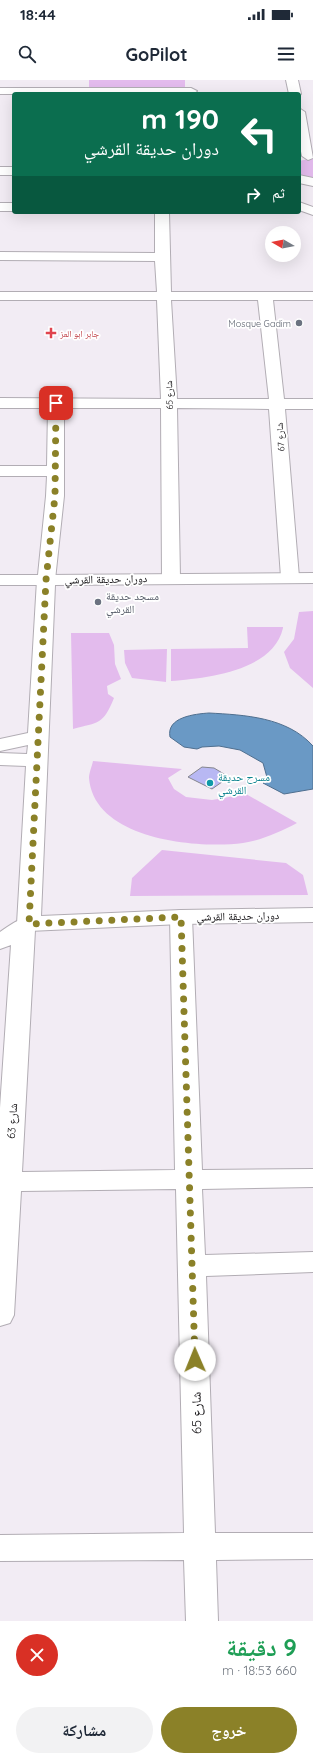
<!DOCTYPE html>
<html lang="ar">
<head>
<meta charset="utf-8">
<style>
  body { margin:0; font-family:Quicksand,"Noto Naskh Arabic",sans-serif; background:#f2f2f3; color:#1f2937; direction:rtl; height:100vh; display:flex; flex-direction:column; font-size:15px; white-space:nowrap }
  * { box-sizing:border-box; margin:0 }
  p { font-size:13px; color:#747a83 }
  .icon { flex:none; width:22px; height:22px; fill:none; stroke:currentColor; stroke-width:2; stroke-linecap:round; stroke-linejoin:round }
  .map { position:relative; height:1541px; overflow:hidden; direction:ltr }
  .details { display:flex; flex-direction:column; background:#fff; flex:1 }
  .details>* { flex:none }
  .hud { position:absolute; left:12px; top:12px; width:289px; height:122px; border-radius:4px; box-shadow:0 4px 16px #0002; direction:rtl; background:#0b6e4f; color:#fff; overflow:hidden }
  .needle { width:26px; rotate:279deg }
  .tools { position:absolute; left:265px; top:146px; display:grid; gap:8px }
  .tools a { display:grid; place-items:center; width:36px; height:36px; border-radius:50%; background:#fff; box-shadow:0 4px 16px #0002; font-size:20px }
  .pin { position:absolute; display:grid; place-items:center; width:34px; height:34px; color:#fff; margin:-17px; border-radius:8px; box-shadow:0 2px 6px #0006 }
  .me { position:absolute; width:44px; margin:-22px; rotate:359deg; stroke-linejoin:round; filter:drop-shadow(0 0 3px #0008) }
  .turn { display:flex; align-items:center; gap:14px; height:84px; padding:0 16px; font-size:18px }
  .turn .icon { width:52px; height:52px; stroke-width:2.5 }
  .turn b { display:block; font-size:28px; line-height:34px }
  .then { display:flex; align-items:center; height:38px; padding:0 16px; background:#0003; gap:8px; font-size:15px }
  .round { display:grid; place-items:center; flex:none; width:42px; height:42px; border-radius:21px; background:#f2f2f3 }
  .overview { display:flex; align-items:center; justify-content:space-between; height:68px; padding:0 16px }
  h1 { font-size:24px; font-weight:700; line-height:30px; color:#1e9e55 }
  .cta { display:flex; gap:8px; margin-top:auto; padding:8px 16px }
  .cta a { flex:1; height:46px; border-radius:24px; background:#8b8128; color:#fff; font-size:16px; font-weight:700; line-height:46px; text-align:center }
  .cta a+a { background:#f2f2f3; color:#1f2937 }
  .status { display:flex; justify-content:space-between; align-items:center; height:28px; padding:0 20px; background:#fff; direction:ltr }
  .status svg { height:11px; fill:currentColor }
  header { display:flex; justify-content:space-between; align-items:center; height:52px; padding:0 16px; background:#fff; font-size:18px; font-weight:700 }
  .map>svg:first-child { display:block }
</style>
</head>
<body>
<div class="status"><b>18:44</b><svg viewBox="0 0 49 12"><path d="M0 12V9h3v3zM5 12V6h3v6zM10 12V3h3v9zM15 12V0h3v12zM26 1h20v11H26zM47 4h2v5h-2z"/></svg></div>
<header><svg class="icon" aria-label="menu" viewBox="0 0 24 24"><path d="M4 6h16M4 12h16M4 18h16"/></svg>GoPilot<svg class="icon" aria-label="search" viewBox="0 0 24 24"><circle cx="10" cy="10" r="6"/><path d="M15 15l6 6"/></svg></header>
<div class="map">
<svg width="313" height="1541" viewBox="0 0 313 1541">
  <rect width="100%" height="100%" fill="#f2ecf4"/>
  <path fill="#e3bbed" d="M89,0H185V7L89,8Z
    M313,78V98L299,95V81Z
    M313,531V608L290,588L284,572L294,559L299,532Z
    M247,547H283V548C273,591 208,598 171,601V569L248,568Z
    M71,553H109L114,565L115,584L121,599L107,606L108,614L114,618C103,645 99,642 73,649Z
    M167,569L166,602L132,598L125,583L124,570Z
    M93,681L182,689L168,698L174,709L186,717L212,720L246,714L297,743C280,752 262,760 243,763C198,769 94,760 89,698C89,693 92,686 93,681Z
    M162,770L286,783L303,795L308,815L130,816L132,798Z"/>
  <path fill="#6a99c5" stroke="#4f6f8f" d="M209,633C245,635 287,637 313,666V709L284,714L263,703L268,701L263,683L240,670L219,666L202,667L197,669L184,667L170,657C166,637 195,634 209,633Z"/>
  <path fill="#b8b8f3" stroke="#85868e" d="M202,687L214,688L229,697L212,709L188,697Z"/>
  <g fill="none" stroke-linecap="round" stroke-linejoin="round">
    <g stroke="#b2adb4" stroke-width="2">
      <path id="minor" d="M286,0H298L301,14L299,16V14H289Z
        M0,8H191L197,11L193,14H0Z
        M299,28L305,32L313,78L308,80L302,76L299,62Z
        M0,87H14V95H0Z
        M299,95L313,98V106L299,103Z
        M299,122L313,127V135L299,130Z
        M0,123H14V131H0Z
        M155,132H169L171,212H313V220H273L284,319H313V329H285L299,497L296,501L290,502L284,501L281,497L269,329L177,328L180,498L177,502L171,503L165,502L162,498L161,328H64V416L55,500L52,504L46,505H0V495H38L46,416L47,396H0V386H47L48,328H0V318L161,319L157,220H0V212H157L155,181L0,180V172L155,173ZM171,220H258L269,319H177Z
        M181,830L189,832L192,837L202,1090L313,1089V1107L202,1109L205,1175L313,1172V1192L206,1196L215,1453H313V1479L216,1480L218,1541H186L184,1480L0,1481V1455L184,1453L176,1109L21,1111L14,1235L10,1243L0,1246V1028L11,865L0,869V852C12,844 22,835 37,839L41,844L35,850L22,1092L175,1090L170,837L173,832Z"/>
    </g>
    <g stroke="#b2adb4" stroke-width="2">
      <path id="major" d="M313,493V503L55,505L41,836L181,830L313,828V842L181,844L29,851L21,849L17,844L26,686L0,685V673L27,674L28,665L0,671V659L28,653L37,500L40,496L46,495Z"/>
    </g>
    <use href="#minor" fill="#fff" fill-rule="evenodd"/>
    <use href="#major" fill="#fff" fill-rule="evenodd"/>
  </g>
  <g fill="none" stroke-linecap="round" stroke-linejoin="round">
    <path stroke="#8b8128" stroke-width="7" stroke-dasharray="0 12.6" d="M56,323L55,416L46,500L29,844L181,837L195,1280"/>
  </g>
  <g fill="#6b7280" stroke="#fff" stroke-width="1.5">
    <circle cx="299" cy="243" r="4"/>
    <circle cx="98" cy="522" r="4"/>
  </g>
  <path fill="#e0444e" stroke="#fff" stroke-width="1.5" d="M49 247h4v4h4v4h-4v4h-4v-4h-4v-4h4z"/>
  <circle fill="#0f9aa8" stroke="#fff" stroke-width="1.5" cx="210" cy="703" r="4"/>
  <g text-anchor="middle" dominant-baseline="central" stroke-width="3.5" stroke-linejoin="round" paint-order="stroke">
    <g font-size="9" fill="#5b616d" stroke="#fff" text-anchor="end">
      <text x="291" y="243">Mosque Gadim</text>
    </g>
    <g font-size="9" fill="#be3a42" stroke="#fff" text-anchor="start">
      <text x="60" y="253">جابر ابو العز</text>
    </g>
    <g font-size="9" fill="#100e11" stroke="#fff">
      <text transform="translate(169 315) rotate(-92)">شارع 65</text>
      <text transform="translate(280 357) rotate(-94)">شارع 67</text>
    </g>
    <g font-size="11" fill="#100e11" stroke="#fff">
      <text transform="translate(106 499) rotate(-1)">دوران حديقة القرشي</text>
      <text transform="translate(238 836) rotate(-1)">دوران حديقة القرشي</text>
      <text transform="translate(12 1041) rotate(-86)">شارع 63</text>
    </g>
    <g font-size="11" fill="#5b616d" stroke="#fff" text-anchor="start">
      <text x="106" y="516">مسجد حديقة<tspan x="106" dy="13">القرشي</tspan></text>
    </g>
    <g font-size="11" fill="#0d838f" stroke="#fff" text-anchor="start">
      <text x="218" y="697">مسرح حديقة<tspan x="218" dy="13">القرشي</tspan></text>
    </g>
    <g font-size="13" fill="#100e11" stroke="#fff">
      <text transform="translate(196 1333) rotate(-91)">شارع 65</text>
    </g>
  </g>
</svg>
<div class="tools">
<a><svg class="needle" viewBox="-14 -14 28 28"><path d="M0-13l5 13h-10z" fill="#e53935"/><path d="M0 13l5-13h-10z" fill="#747a83"/></svg></a>
</div>
<div class="pin" style="left:56px;top:323px;background:#d93025"><svg class="icon" aria-label="arrive" viewBox="0 0 24 24"><path d="M6 21V4h12l-3 4 3 4H6"/></svg></div>
<svg class="me" style="left:195px;top:1280px" viewBox="-20 -20 40 40"><circle r="19" fill="#fff"/><path d="M0-13L10 11 0 6-10 11z" fill="#8b8128"/></svg>
<div class="hud">
<div class="turn"><svg class="icon" aria-label="left" viewBox="0 0 24 24"><path d="M17 20v-9H6M10 6l-5 5 5 5"/></svg><div><b>190 m</b>دوران حديقة القرشي</div></div>
<div class="then">ثم<svg class="icon" aria-label="right" viewBox="0 0 24 24"><path d="M7 20v-9h11M14 6l5 5-5 5"/></svg></div>
</div>
</div>
<section class="details">
<div class="overview"><div><h1>9 دقيقة</h1><p>660 m · 18:53</p></div><a class="round" style="background:#d93025;color:#fff"><svg class="icon" aria-label="close" viewBox="0 0 24 24"><path d="M6 6l12 12M18 6L6 18"/></svg></a></div>
<div class="cta"><a>خروج</a><a>مشاركة</a></div>
</section>
</body>
</html>
